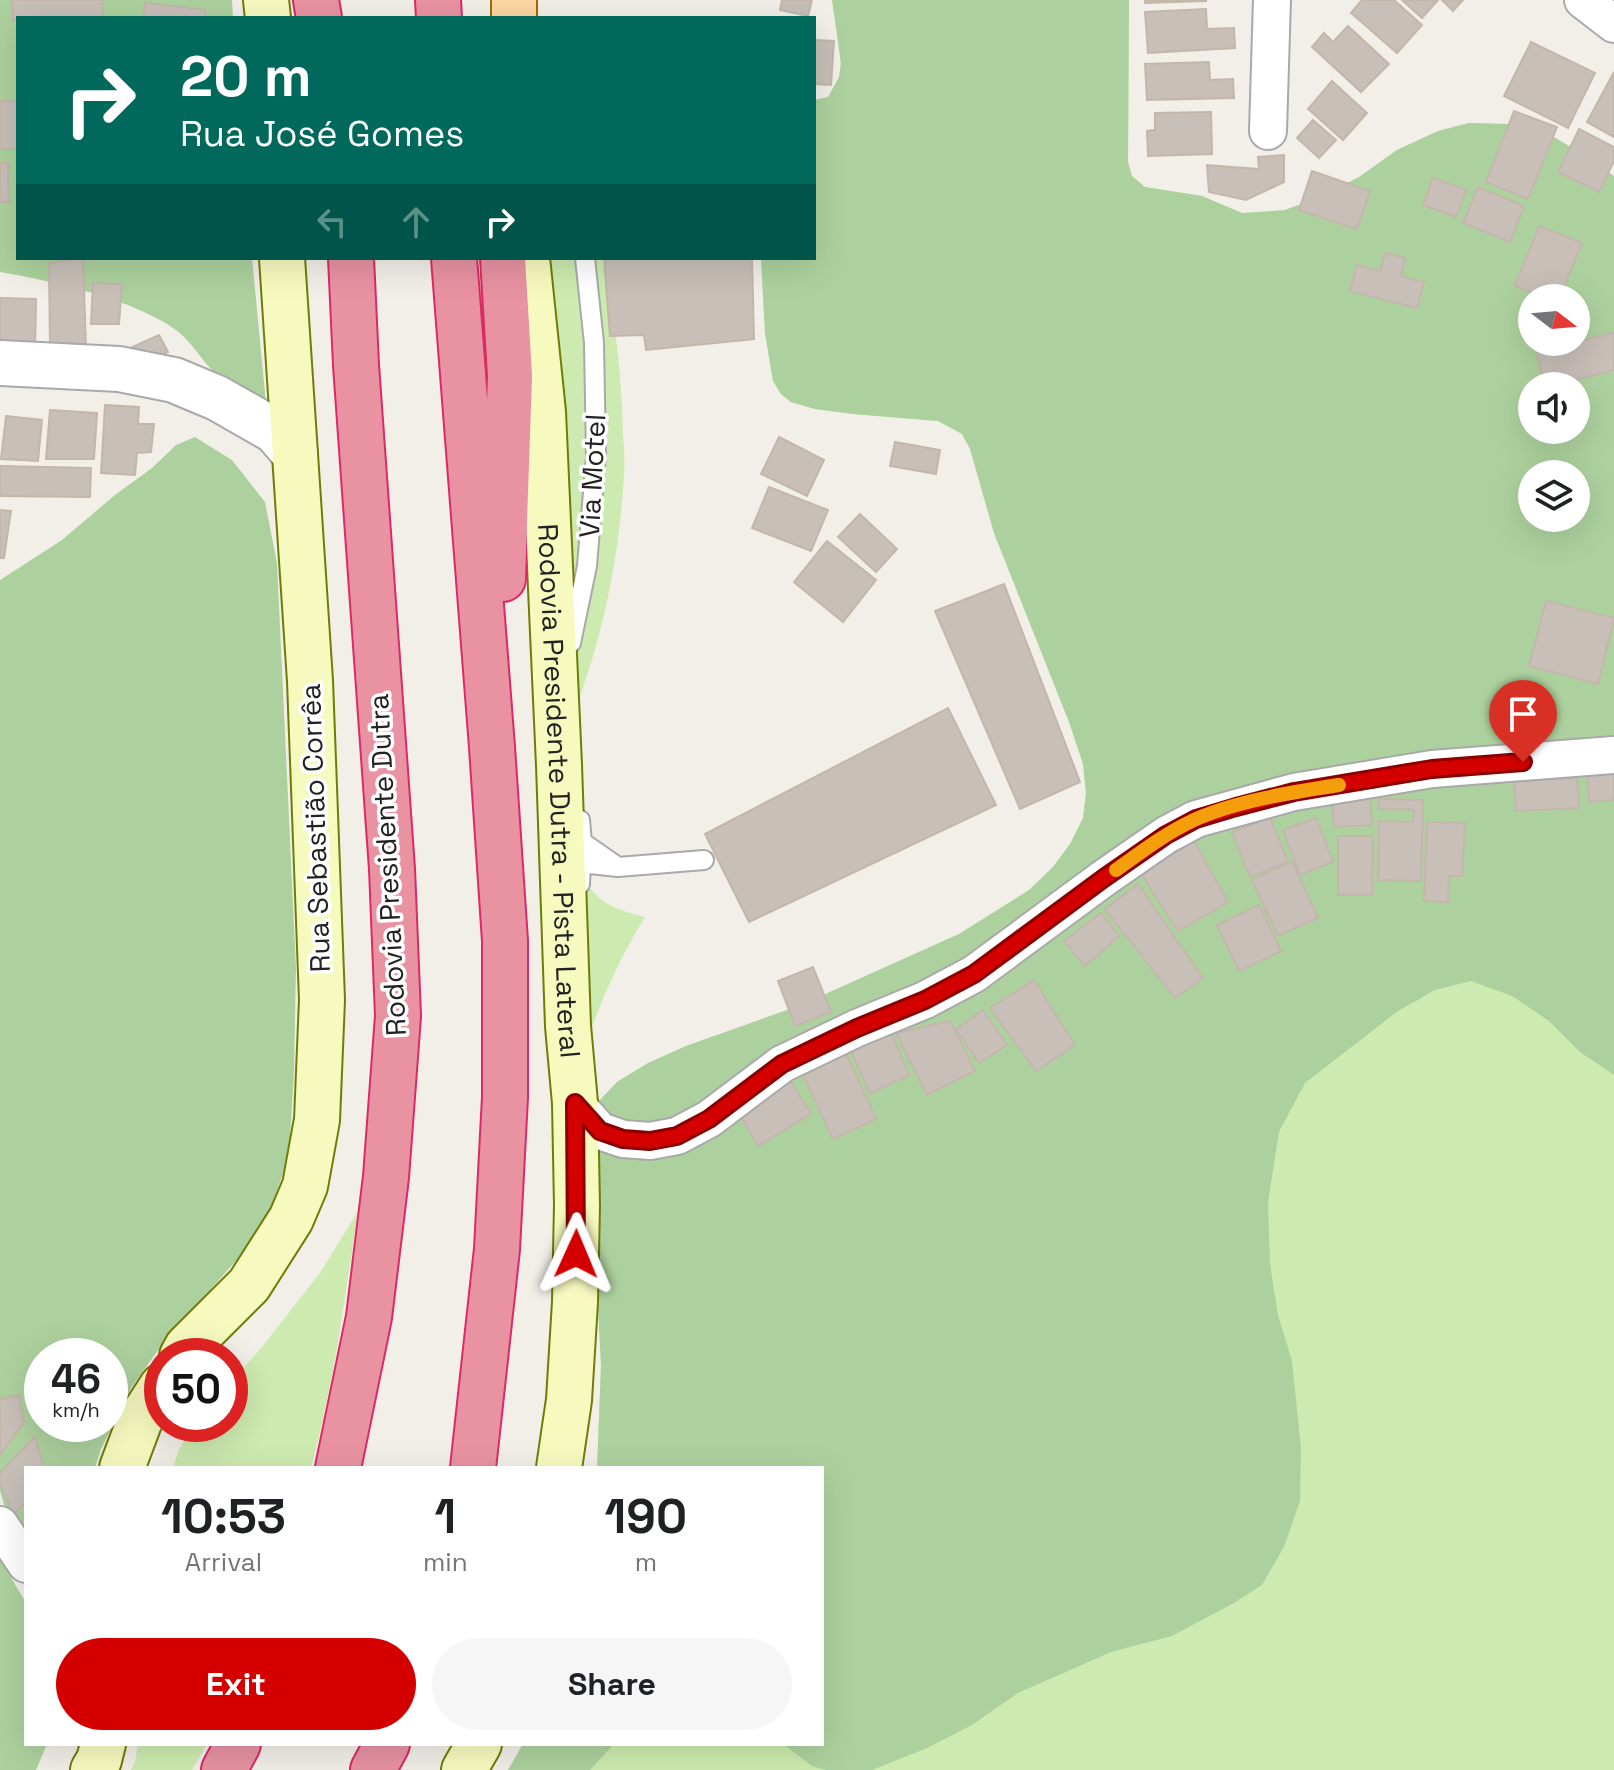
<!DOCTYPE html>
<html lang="en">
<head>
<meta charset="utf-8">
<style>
  body { margin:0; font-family:"Space Grotesk",sans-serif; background:#f6f6f6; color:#202124; height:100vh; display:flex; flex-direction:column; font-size:30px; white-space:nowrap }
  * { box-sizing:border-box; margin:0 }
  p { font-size:26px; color:#757577 }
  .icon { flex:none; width:44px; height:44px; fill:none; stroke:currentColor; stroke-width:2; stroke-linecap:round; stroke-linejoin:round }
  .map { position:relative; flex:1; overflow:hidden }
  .sheet { position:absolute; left:24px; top:1466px; width:800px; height:280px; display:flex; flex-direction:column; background:#fff; border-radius:0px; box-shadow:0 8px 32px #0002 }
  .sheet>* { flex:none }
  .banner { position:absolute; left:16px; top:16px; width:800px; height:244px; border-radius:0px; box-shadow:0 8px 32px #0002; background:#00695c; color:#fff; overflow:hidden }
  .needle { width:52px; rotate:106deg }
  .controls { position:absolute; left:1518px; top:284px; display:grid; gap:16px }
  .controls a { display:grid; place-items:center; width:72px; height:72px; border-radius:50%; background:#fff; box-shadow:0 8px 32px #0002; font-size:40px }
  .speed { position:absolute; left:24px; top:1338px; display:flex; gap:16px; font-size:40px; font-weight:700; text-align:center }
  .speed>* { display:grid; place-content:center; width:104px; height:104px; border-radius:50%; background:#fff; box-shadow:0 8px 32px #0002; line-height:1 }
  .speed small { font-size:20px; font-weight:400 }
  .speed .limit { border:12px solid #d22; background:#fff; color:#111 }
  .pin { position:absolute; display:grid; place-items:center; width:68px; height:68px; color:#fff; margin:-82px -34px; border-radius:50% 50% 50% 0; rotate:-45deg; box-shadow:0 0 8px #0007 }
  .pin .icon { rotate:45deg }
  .me { position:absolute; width:88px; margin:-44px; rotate:1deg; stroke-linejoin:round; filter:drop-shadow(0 0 6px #0008) }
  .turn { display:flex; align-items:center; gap:28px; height:168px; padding:0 32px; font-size:36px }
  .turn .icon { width:104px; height:104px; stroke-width:2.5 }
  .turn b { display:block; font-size:56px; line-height:68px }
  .lanes { display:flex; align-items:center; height:76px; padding:0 32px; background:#0003; justify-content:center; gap:40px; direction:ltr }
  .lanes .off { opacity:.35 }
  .eta { display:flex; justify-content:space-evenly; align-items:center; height:136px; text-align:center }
  .eta b { font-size:48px; font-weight:700; line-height:56px }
  .primary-button { display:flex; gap:16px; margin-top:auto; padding:16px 32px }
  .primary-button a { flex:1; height:92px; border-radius:48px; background:#d40000; color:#fff; font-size:32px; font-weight:700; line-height:92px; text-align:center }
  .primary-button a+a { background:#f6f6f6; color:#202124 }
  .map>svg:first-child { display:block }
</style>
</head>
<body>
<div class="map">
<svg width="1614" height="1770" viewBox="0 0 1614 1770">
  <rect width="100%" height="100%" fill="#f2efe9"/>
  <path fill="#cdebb0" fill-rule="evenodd" d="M832,0H1129L1128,162L1132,176L1145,187L1202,196L1242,213L1264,215L1285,210L1320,197L1359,177L1397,150L1438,131L1469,123L1507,124L1614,176V1770H508L523,1744H822V1468H597L601,1365L594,1229L617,1082L648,1063L686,1046L801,1005L959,934L1029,890L1053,867L1070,844L1083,818L1086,793L1083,764L1069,722L994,533L970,449L962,434L938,421L853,414L815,409L791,402L781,394L773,381L765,333L761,258H814V100C856,101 836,24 832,0ZM1532,298H1576V342H1532ZM1532,386H1576V430H1532ZM1532,474H1576V518H1532Z
    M540,258H605C614,317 622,374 623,434C624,448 625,462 624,476C619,559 602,643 571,720Z
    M584,880C602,906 616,909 645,917C620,957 601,1000 586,1044Z
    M358,1211C345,1297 334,1384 311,1468H173L179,1449L196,1424H230V1383L261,1348L320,1273Z
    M138,1744H207L192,1770H131L135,1762Z"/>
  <path fill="#add19e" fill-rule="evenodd" d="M0,0H232L233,18H18V258H252L266,403C249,394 227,385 213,371C200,358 191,341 176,330C133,299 52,281 0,272Z
    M832,0H1129L1128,162L1132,176L1145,187L1202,196L1242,213L1285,210L1320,197L1359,177L1397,150L1438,131L1469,123L1507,124L1552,136L1595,161L1614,176V1075L1580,1052L1549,1021L1512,996L1471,981L1435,990L1398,1011L1305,1083L1279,1132L1268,1202L1270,1264L1278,1315L1292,1361L1301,1448L1300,1501L1284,1547L1262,1585L1234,1603L1172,1636L1111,1652L1018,1693L972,1725L927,1748L872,1770H826L812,1766L783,1744H822V1468H597L601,1365L594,1229L600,1132L596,1104L617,1082L648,1063L686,1046L801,1005L959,934L1029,890L1053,867L1070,844L1083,818L1086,793L1083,764L1069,722L994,533L970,449L962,434L938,421L853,414L815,409L791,402L781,394L773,381L765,333L761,258H814V100L828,97L839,77L841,64ZM1532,298H1576V342H1532ZM1532,386H1576V430H1532ZM1532,474H1576V518H1532Z
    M195,437L232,460L265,502L277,563L296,968L294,1073L289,1155L271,1209L242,1254L163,1343L131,1388L101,1449L95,1468H26V1554L9,1522L0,1491V580L62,540L115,495L152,468L176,445ZM42,1356H110V1424H42Z
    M0,1559L26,1603V1744H47L36,1770H0Z
    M523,1744H614L590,1770H508Z"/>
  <path fill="#c7bfb8" stroke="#c4b6ab" stroke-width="2" d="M12,0H102L103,17L18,18V20L13,21Z
    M782,0H812L808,16L780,10Z
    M1145,0H1206V1L1145,3Z
    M1362,0H1394L1422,25L1397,53L1351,13Z
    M1402,0H1438L1422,18Z
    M1442,0H1463L1453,11Z
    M145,3L206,10L205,18H143Z
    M1206,9L1207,29L1234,28L1235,48L1148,53L1145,12Z
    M1348,26L1389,64L1361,92L1312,47L1324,33L1333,42Z
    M814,40L834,41L831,85L814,84Z
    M1531,42L1595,73L1568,128L1504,96Z
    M1209,62L1210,80L1233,79L1234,98L1147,100L1145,64Z
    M1614,72V137L1587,122Z
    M1332,81L1367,113L1343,140L1308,109Z
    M0,101H18V149H0Z
    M1514,111L1557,127L1528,199L1486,182Z
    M1211,112L1212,154L1148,156L1147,131L1155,130V113Z
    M1313,120L1336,140L1319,158L1297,138Z
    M1579,129L1614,147V161L1599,192L1558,172Z
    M1284,155V182L1246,200L1209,192L1207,165L1259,169L1258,157Z
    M0,163H8L9,202H0Z
    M1312,171L1370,191L1357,229L1299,210Z
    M1433,178L1466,190L1456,217L1423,205Z
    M1478,187L1524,206L1510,242L1463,223Z
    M1539,226L1582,243L1559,298H1545L1515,286Z
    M1385,253L1405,258L1401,276L1424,282L1417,308L1350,291L1357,265L1380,271Z
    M83,258L86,349L50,350L49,263Z
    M604,258H752L754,339L646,350L644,335L610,336Z
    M93,283L122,284L119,324H91Z
    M0,298L36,299L35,353H0Z
    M1614,332V370L1553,386H1545L1537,353Z
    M159,335L168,352L136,365L128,349Z
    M105,405L139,407L138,424H154L151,452L137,453L135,475L101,473Z
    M50,410L97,413L94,459H46Z
    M6,416L42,420L38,461L1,459Z
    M779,437L824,460L807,496L761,474Z
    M895,442L940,450L936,474L890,466Z
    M0,466L91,468L90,497L0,496Z
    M769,487L828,510L811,551L752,528Z
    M0,510L11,511L4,558H0Z
    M860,514L897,549L876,572L838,537Z
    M827,541L876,580L843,622L794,582Z
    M1004,584L1080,782L1020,809L935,611Z
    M1546,601L1614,618L1598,684L1529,666Z
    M948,708L996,805L749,922L705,834Z
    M1614,770V800L1589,802L1587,771Z
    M1577,778L1579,808L1516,811L1514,781Z
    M1370,798L1372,825L1334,827L1332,800Z
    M1379,799L1423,800L1421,881L1378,880L1379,821L1413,822L1414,810L1379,809Z
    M1270,817L1288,862L1250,877L1232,832Z
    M1316,818L1333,862L1300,875L1283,830Z
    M1427,822L1465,823L1462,876H1449L1448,902L1424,901Z
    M1338,836H1373L1372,895H1338Z
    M1194,841L1228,902L1178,931L1141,873Z
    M1292,861L1318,918L1278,936L1252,880Z
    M1138,884L1203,978L1175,998L1105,909Z
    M1259,905L1281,951L1239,971L1217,925Z
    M1101,913L1119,936L1085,966L1064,941Z
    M813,967L831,1012L795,1026L778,981Z
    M1034,980L1075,1045L1036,1071L990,1008Z
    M983,1010L1007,1045L979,1063L956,1029Z
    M950,1021L975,1071L927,1095L896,1033Z
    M891,1032L909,1075L870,1094L850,1049Z
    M845,1051L876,1119L833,1139L801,1070Z
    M790,1080L811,1114L758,1146L738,1111Z
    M19,1395L24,1422L0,1455V1399Z
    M35,1437L44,1468H26V1504L13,1514L0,1484V1473Z"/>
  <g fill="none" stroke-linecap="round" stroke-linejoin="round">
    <g stroke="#a9a9a9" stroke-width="22">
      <path id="service" d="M571,643L587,566L596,456L594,343L585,258
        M580,820L582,842L618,867
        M580,884L581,863L618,867L704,860"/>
    </g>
    <g stroke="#a9a9a9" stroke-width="40">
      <path id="minor" d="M1583,0L1614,24
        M1268,131L1272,0
        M575,1103L600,1131L623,1139L650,1141L677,1136L709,1119L782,1064L857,1028L925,1000L974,974L1104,878L1166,835L1196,819L1294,792L1432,769L1614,755
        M0,1525L26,1564"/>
    </g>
    <g stroke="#a9a9a9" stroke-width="48">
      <path id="tertiary" d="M0,363L119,369L174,380L217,398L275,431L295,454"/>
    </g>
    <g stroke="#707d05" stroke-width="48">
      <g id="secondary">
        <path d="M266,0L268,18"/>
        <path id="s1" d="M527,258L543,412L559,765L568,1026L575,1103L577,1205L575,1302L569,1400L559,1468"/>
        <path d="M182,1356L187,1347L249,1285L291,1219L305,1186L317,1120L322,1000L310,681L282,258"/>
        <path d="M122,1468L140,1420L162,1386"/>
        <path d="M93,1770L99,1760L103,1744"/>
        <path d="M464,1770L479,1744"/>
      </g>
    </g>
    <g stroke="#a06b00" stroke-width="48">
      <path id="primary" d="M514,18V0"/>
    </g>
    <g stroke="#dc2a67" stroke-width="48">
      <path id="motorway" d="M316,0L319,18
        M438,0L439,18
        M454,258L492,747L505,941V1097L497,1249L473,1468
        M503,258L510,376L503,579
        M338,1468L369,1317L386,1177L398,1016L392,869L356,365L351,258
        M224,1770L238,1744
        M373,1770L387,1744"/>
    </g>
    <use href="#service" stroke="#fff" stroke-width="18"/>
    <use href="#minor" stroke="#fff" stroke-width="36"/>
    <use href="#tertiary" stroke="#fff" stroke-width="44"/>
    <use href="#secondary" stroke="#f7fabf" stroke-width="44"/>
    <use href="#primary" stroke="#fcd6a4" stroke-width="44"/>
    <use href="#motorway" stroke="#e892a2" stroke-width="44"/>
  </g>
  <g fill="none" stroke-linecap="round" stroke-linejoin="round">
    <g stroke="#8a0000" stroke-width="20">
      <path id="route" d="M576,1254L575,1103L600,1131L623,1139L650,1141L677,1136L709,1119L782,1064L857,1028L925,1000L974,974L1104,878L1166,835L1196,819L1236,807L1294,792L1432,769L1523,762"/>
    </g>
    <use href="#route" stroke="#d40000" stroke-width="14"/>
    <path stroke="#f59e0b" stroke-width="14" d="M1116,870C1141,852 1166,833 1194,820C1236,801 1293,792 1339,785"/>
  </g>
  <g text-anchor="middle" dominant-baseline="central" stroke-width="7" stroke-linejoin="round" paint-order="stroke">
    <g font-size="28" fill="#222" stroke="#fff">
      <text transform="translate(592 476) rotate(-87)">Via Motel</text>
      <text stroke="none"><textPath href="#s1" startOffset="534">Rodovia Presidente Dutra - Pista Lateral</textPath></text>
      <text transform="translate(315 828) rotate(-92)">Rua Sebastião Corrêa</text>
      <text transform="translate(387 865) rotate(-93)">Rodovia Presidente Dutra</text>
    </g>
  </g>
</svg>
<div class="controls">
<a><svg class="needle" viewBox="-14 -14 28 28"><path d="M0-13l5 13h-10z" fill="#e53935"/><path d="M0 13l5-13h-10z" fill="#757577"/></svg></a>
<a><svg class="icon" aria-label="sound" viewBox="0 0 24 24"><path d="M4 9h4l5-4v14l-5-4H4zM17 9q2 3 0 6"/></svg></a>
<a><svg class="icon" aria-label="layers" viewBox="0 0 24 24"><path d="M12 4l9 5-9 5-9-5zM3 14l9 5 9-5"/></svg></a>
</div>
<div class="speed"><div>46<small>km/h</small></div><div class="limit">50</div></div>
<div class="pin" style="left:1523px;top:762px;background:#d93025"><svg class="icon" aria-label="arrive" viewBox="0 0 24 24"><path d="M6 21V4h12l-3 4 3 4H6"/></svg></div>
<svg class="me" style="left:576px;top:1254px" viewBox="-20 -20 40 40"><path d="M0-17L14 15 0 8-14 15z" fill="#d40000" stroke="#fff" stroke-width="4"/></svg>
<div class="banner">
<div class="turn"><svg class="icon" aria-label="right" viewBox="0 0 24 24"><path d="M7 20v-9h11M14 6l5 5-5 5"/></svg><div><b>20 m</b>Rua José Gomes</div></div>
<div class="lanes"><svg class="icon off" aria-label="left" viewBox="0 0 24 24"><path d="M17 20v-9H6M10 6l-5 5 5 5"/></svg><svg class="icon off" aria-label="ahead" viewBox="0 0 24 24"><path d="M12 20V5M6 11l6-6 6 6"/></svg><svg class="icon" aria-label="right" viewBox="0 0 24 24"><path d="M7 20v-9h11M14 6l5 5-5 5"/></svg></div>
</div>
<section class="sheet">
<div class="eta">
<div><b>10:53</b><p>Arrival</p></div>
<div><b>1</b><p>min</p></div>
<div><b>190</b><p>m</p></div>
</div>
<div class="primary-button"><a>Exit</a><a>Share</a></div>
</section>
</div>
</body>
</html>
